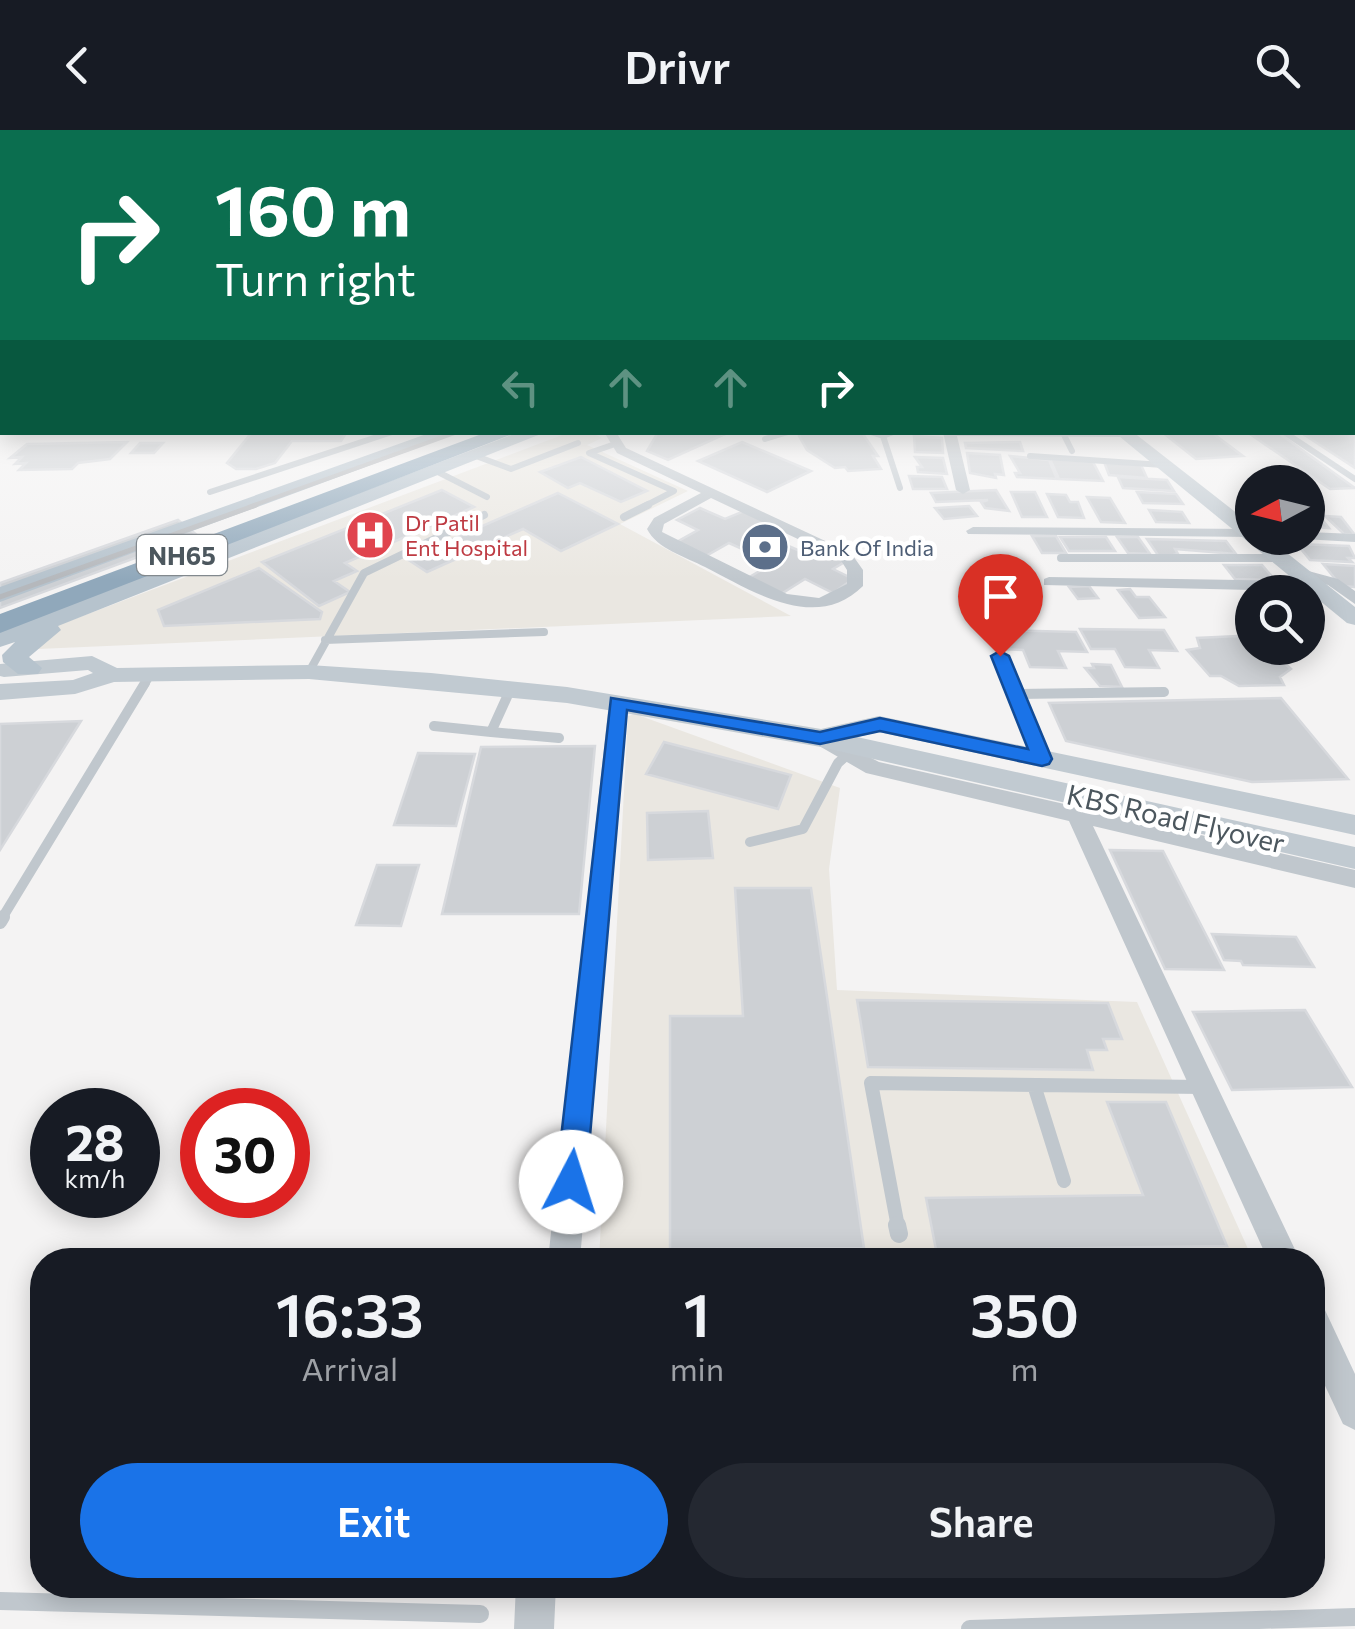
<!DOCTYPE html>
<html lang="en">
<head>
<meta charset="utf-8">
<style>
  body { margin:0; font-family:Commissioner,sans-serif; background:#242831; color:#f1f3f6; height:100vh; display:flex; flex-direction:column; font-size:38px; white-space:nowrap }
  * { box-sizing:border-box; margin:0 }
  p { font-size:32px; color:#9ea1a6 }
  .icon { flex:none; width:55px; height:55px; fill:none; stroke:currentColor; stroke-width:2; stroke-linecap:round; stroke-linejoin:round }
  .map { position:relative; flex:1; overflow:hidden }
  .side { position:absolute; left:30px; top:1118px; width:1295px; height:350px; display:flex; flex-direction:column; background:#171b24; border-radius:40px; box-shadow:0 5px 25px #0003 }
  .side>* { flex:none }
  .top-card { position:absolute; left:0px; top:0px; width:1355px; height:305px; box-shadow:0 5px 25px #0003; background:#0b6e4f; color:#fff; overflow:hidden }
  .needle { width:65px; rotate:263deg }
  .fabs { position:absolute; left:1235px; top:335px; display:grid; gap:20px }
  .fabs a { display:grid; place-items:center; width:90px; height:90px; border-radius:50%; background:#171b24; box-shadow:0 5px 25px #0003; font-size:50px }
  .speed { position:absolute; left:30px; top:958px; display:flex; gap:20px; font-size:50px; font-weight:700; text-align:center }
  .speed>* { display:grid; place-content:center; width:130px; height:130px; border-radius:50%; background:#171b24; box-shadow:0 5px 25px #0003; line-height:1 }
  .speed small { font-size:25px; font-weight:400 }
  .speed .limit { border:15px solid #d22; background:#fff; color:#111 }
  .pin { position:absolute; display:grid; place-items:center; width:85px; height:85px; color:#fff; margin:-102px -42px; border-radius:50% 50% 50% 0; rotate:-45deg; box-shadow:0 0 10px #0007 }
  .pin .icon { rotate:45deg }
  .me { position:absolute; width:110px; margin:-55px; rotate:5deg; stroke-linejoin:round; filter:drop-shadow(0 0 8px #0008) }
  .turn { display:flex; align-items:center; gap:35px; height:210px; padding:0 50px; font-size:45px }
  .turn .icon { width:130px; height:130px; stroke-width:2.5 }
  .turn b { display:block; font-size:70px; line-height:85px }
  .lanes { display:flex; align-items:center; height:95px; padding:0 50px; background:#0003; justify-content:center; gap:50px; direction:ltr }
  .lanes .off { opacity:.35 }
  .eta { display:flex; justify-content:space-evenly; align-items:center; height:170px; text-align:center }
  .eta b { font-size:60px; font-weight:600; line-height:70px }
  .cta { display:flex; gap:20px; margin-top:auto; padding:20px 50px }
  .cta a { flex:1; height:115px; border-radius:60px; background:#1a73e8; color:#fff; font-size:40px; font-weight:600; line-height:115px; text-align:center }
  .cta a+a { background:#242831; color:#f1f3f6 }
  header { display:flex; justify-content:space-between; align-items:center; height:130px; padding:0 50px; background:#171b24; font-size:45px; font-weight:600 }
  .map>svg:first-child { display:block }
</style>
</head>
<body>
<header><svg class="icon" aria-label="back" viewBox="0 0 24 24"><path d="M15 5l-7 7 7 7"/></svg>Drivr<svg class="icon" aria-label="search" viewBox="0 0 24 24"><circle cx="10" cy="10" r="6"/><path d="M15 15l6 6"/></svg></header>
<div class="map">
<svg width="1355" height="1499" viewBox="0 0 1355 1499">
  <rect width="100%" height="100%" fill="#f4f3f3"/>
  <path fill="#eae7e1" d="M570,302L592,303L602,308L587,315L688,361L620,394L791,486L38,519L56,496Z
    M635,584L840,658L829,739L837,860L1137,872L1253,1130H599L628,586Z"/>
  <path fill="#cdd0d4" stroke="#d7d9dd" stroke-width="2.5" d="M1352,240H1355V338L1300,302H1352Z
    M252,302H347L341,311H292L275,333L256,339H236L227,333Z
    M653,302H716L723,305L668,330L647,321L657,304Z
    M802,302L863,304L878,326H873L881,339L848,341L845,337L835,338L807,320L799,306Z
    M1162,302H1211L1243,326L1196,329Z
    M1247,302H1277L1355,358L1330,359Z
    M914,306L942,308L943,323L915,322Z
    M127,312L110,329L78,333L72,339L19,340L26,333L15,334L22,327L10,328L27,314Z
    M742,312L811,341L767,362L698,331Z
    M1020,312L1023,321L966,318L965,313Z
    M140,313H163L154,323H131Z
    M967,323L1000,325L1004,345L995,344L996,348L970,343Z
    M1010,326L1049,330L1057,349L1017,347L1015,343H1020Z
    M581,327L647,361L621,372L580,353L568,358L540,342Z
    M915,327L943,328L947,344L918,342L917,337H922Z
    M1050,329L1093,332L1103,351L1059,349Z
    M1104,332L1141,335L1147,348L1109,345Z
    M909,346L942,347L947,359H913Z
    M1118,347L1167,350L1174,361L1123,358Z
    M442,360L474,377L345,433L357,441L334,451L350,462L319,476L262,432Z
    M996,360L1009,381L985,378L981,372L988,370L936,372L931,363Z
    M1011,362H1035L1047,387H1022Z
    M1137,362L1176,364L1183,374L1143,373Z
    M558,363L618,394L561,421L523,399L427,442L407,429Z
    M1047,364L1066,365L1070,372H1078L1084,388L1058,387Z
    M1087,367L1110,368L1125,393L1101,392Z
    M1308,372L1329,398L1308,397Z
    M969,376L977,386L944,389L935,378Z
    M700,378L725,389L744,381L767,392L754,401L800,421L814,413L848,430L833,439L853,449L833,463L805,449L781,464L748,448L773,433L729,413L704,427L675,413L698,400L677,390Z
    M1149,380L1182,382L1189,393L1156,392Z
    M1325,386L1341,387L1355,405L1344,404Z
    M178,390L197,405L0,478V453Z
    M1032,406H1056L1066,423H1042Z
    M1060,407H1106L1115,421H1069Z
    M1117,407H1138L1150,424L1128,423Z
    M1147,409L1226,411L1236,424L1175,419L1178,424L1160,428Z
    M1297,414L1349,416L1355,428H1348L1352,432L1310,430Z
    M1323,434L1355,436V457L1341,456Z
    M1224,435H1262L1275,450L1235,449Z
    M259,438L322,482L320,489L164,496L158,480Z
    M1089,456L1098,468L1078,469L1069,457Z
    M1130,459L1136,467H1149L1165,487L1139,488L1118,460Z
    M1080,499L1164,500L1177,521L1149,520L1159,538L1125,537L1115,519H1091Z
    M991,500L1076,502L1087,522L1058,521L1066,538L1030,537L1023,520L998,519Z
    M1238,506L1252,518H1268L1291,539L1280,547L1284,555L1239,556L1221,546H1210L1187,520L1200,518L1197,508Z
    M1092,534L1111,535L1122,557L1100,556L1085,538H1094Z
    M1281,568L1348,649L1252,652L1066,611L1049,573Z
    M81,591L0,720V594Z
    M664,612L791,645L778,679L646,644Z
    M595,616L579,784H442L481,617Z
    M418,623L475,624L456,696L394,695Z
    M708,681L713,728L648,730L647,683Z
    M1110,720L1163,721L1224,840L1165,839Z
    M377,735H419L401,796L356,795Z
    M735,758H811L864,1118L670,1119V886H743Z
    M1212,804L1296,807L1314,837L1243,835L1241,831L1224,830Z
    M857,870L1108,873L1122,909H1103L1107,920H1087L1093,940L868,937Z
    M1305,880L1352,957L1232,960L1193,882Z
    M1107,972H1166L1227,1116L936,1120L926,1068L1143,1065Z"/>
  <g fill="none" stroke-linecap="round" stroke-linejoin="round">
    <path stroke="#c0c7cd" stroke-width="6" d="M871,302L883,306L893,302
      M1284,302L1355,349
      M1063,303L1072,321
      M883,306L900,358
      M765,309L788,302
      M615,314L589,323L674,361L643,377
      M476,326L511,339L578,313
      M1030,326L1163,335
      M436,341L487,367
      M210,362L392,302"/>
    <path stroke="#c0c7cd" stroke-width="8" d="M624,387L648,375
      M1061,428H1281
      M325,510L544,502
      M1000,526L1013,556
      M309,542L364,443L484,385
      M144,556L151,544"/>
    <path stroke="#c0c7cd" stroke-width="10" d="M1012,553L1017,564
      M511,558L491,602L559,608
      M434,596L491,602
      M1042,629L1017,564L1164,562
      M750,712L803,699L838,633L847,625
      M1,790L145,553"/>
    <path stroke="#c0c7cd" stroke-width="14" d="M0,792L3,787
      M1034,955L1064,1051
      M898,1097L871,953L1202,957"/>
    <path stroke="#c0c7cd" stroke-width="18" d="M897,1095L899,1104
      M0,1471L480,1484
      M970,1499L1355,1487"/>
    <path fill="#c0c7cd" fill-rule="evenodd" d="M604,302H616L626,318L851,423L863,440V456C816,503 752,461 705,437C686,427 657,419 647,399L654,388L701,363L617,323ZM711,368L840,429L847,440V454L819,468L787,464L662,402L664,394Z
      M943,302H1128V303L1122,307L957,306L970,360L963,364L956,360Z
      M973,397L1252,399V407L968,404L966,401Z
      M1308,402L1355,404V412L1303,409L1308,408Z
      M1301,439L1338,449L1355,461V474L1328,455L1296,447L1293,444Z
      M1049,447L1296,451L1304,456L1296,461L1044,455V449Z
      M618,566L627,572L580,1130H548L609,572Z
      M821,602L879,632L1355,740V758L1093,696L1300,1130H1268L1069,691L866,643L814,613V603Z
      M1312,1174L1324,1178L1355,1244V1300L1343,1294L1312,1228Z
      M516,1455H556L554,1499H514Z"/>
    <path fill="#c1cad1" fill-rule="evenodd" d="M1114,302H1133L1252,395V408H1268L1355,477V495L1347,493Z
      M92,526L117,538L309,535L431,543L567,557L821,599L879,586L1355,685V705L879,602L857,607L1355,717V739L821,617L567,573L309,549L114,552L75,564L0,570V554L73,550L93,543L88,540L4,547L0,546V534Z"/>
    <path fill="#b6c3cd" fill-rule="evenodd" d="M432,302H460L0,472V457Z
      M519,302H546L58,496L61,500L29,527L42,538L38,544H18L3,532L2,525L15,512L0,517V500Z"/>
    <path fill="#90a8bb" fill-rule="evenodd" d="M487,302H518L0,503V484Z"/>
    <path stroke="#b5b8bc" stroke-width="4" d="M249,377L457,302"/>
    <path stroke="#b5b8bc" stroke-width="5" d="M0,467L256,375"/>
  </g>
  <linearGradient id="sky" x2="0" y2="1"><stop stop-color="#88c3e6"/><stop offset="0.53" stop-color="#fafafa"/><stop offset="1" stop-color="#fafafa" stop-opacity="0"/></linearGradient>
  <rect width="1355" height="450" fill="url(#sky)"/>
  <path fill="#1a73e8" stroke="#114b97" stroke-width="2.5" d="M1000,521L1009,526L1052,629L1049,634L1042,636L880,601L820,614L627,580L586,1052L582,1062L571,1067L561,1062L556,1052L611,568L820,602L880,588L1028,619L991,526Z"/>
  <defs>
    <g id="hospital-disc" transform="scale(2.5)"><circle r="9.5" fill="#e0444e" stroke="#fff"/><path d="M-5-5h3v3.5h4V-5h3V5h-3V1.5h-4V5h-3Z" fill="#fff"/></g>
    <g id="bank-disc" transform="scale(2.5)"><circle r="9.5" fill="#5c6f8a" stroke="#fff"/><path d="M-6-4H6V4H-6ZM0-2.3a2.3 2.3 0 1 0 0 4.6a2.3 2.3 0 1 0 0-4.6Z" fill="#fff"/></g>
  </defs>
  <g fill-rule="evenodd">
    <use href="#hospital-disc" x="370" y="405"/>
    <use href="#bank-disc" x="765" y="417"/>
  </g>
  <g text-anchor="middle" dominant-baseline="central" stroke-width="9" stroke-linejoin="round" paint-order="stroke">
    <g font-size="22" fill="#be3a42" stroke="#fff" text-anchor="start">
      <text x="405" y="392">Dr Patil<tspan x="405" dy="25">Ent Hospital</tspan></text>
    </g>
    <g font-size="22" fill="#4e5e75" stroke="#fff" text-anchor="start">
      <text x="800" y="417">Bank Of India</text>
    </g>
    <rect fill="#fff" stroke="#82898e" stroke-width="2.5" x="137" y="405" width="90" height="40" rx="8"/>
    <g font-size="25" font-weight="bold" fill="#4c575e">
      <text x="182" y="425">NH65</text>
    </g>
    <g font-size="28" fill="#4c575e" stroke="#fff">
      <text transform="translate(1176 688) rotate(13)">KBS Road Flyover</text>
    </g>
  </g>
</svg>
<div class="fabs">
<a><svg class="needle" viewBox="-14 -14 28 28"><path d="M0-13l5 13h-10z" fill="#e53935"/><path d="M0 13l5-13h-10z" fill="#9ea1a6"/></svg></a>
<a><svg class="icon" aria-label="search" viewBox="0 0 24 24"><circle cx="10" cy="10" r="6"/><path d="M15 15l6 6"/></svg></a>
</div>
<div class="speed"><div>28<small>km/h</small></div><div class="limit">30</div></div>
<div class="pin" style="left:1000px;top:526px;background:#d93025"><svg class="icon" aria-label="arrive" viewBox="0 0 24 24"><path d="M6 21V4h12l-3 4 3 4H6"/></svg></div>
<svg class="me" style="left:571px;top:1052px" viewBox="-20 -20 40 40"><circle r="19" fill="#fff"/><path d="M0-13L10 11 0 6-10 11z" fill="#1a73e8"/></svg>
<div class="top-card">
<div class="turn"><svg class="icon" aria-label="right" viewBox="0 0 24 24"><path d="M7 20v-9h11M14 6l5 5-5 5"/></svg><div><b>160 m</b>Turn right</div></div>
<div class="lanes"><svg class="icon off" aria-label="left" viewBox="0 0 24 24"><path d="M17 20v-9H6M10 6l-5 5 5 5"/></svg><svg class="icon off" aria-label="ahead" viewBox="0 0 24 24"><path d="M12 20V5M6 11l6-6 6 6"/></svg><svg class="icon off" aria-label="ahead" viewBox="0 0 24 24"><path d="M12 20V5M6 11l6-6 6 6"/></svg><svg class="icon" aria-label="right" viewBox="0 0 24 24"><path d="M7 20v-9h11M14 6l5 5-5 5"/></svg></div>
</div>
<section class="side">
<div class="eta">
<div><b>16:33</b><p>Arrival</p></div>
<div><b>1</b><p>min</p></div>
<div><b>350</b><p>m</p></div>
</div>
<div class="cta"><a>Exit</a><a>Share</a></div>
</section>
</div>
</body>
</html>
